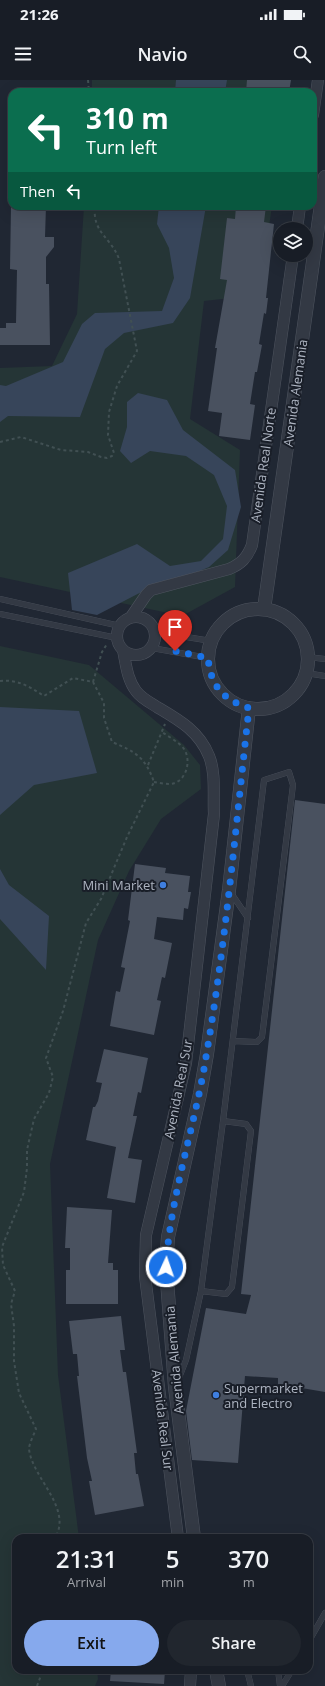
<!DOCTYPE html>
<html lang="en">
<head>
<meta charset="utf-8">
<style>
  body { margin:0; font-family:"Open Sans",sans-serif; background:#21262e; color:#f1f3f6; height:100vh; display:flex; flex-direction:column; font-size:15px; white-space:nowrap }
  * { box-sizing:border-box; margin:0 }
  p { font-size:13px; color:#9fa2a7 }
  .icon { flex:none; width:22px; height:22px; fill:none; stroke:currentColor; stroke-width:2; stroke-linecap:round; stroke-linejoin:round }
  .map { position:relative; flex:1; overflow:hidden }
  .details { position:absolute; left:12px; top:1454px; width:301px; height:140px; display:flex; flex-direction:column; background:#181d26; border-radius:12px; box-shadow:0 4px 16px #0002,0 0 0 1px #363b43 }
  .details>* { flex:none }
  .hud { position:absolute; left:8px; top:8px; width:309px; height:122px; border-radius:12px; box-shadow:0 4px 16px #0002,0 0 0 1px #363b43; background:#0b6e4f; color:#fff; overflow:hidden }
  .tools { position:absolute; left:273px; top:142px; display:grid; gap:8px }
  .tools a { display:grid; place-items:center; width:40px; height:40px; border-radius:50%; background:#181d26; box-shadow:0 4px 16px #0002,0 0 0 1px #363b43; font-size:20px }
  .pin { position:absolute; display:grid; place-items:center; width:34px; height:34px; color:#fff; margin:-41px -17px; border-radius:50% 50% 50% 0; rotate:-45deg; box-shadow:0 0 4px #0007 }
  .pin .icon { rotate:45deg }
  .me { position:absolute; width:44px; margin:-22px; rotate:3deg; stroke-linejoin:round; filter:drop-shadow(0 0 3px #0008) }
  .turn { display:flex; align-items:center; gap:14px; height:84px; padding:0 12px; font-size:18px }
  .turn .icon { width:52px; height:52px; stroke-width:2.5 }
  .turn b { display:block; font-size:28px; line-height:34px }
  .then { display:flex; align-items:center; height:38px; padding:0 12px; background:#0003; gap:8px; font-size:15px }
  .eta { display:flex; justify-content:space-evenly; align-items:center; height:68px; text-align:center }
  .eta b { font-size:24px; font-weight:600; line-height:28px }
  .primary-button { display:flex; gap:8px; margin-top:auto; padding:8px 12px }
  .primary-button a { flex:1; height:46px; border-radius:24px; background:#86a9ed; color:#111; font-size:16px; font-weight:600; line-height:46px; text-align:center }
  .primary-button a+a { background:#21262e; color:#f1f3f6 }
  .status { display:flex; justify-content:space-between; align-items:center; height:28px; padding:0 20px; background:#181d26; direction:ltr }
  .status svg { height:11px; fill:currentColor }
  header { display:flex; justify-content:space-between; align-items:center; height:52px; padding:0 12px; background:#181d26; font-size:18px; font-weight:600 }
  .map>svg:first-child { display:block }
</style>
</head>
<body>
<div class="status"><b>21:26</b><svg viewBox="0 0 49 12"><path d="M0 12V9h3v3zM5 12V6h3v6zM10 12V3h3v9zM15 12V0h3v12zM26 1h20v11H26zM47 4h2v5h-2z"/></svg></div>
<header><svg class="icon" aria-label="menu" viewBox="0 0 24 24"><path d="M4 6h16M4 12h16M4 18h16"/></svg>Navio<svg class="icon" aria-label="search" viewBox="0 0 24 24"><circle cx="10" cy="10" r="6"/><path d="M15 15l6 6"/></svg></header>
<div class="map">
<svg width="325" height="1606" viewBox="0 0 325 1606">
  <rect width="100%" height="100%" fill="#202733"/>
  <path fill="#253536" d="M92,0H287L285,12H92Z
    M84,126H272L259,215L204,221L190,339L240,370L235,507L182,536L0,497V288L52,286L77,234Z
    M0,566L89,585L184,665L200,685L201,709L161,739L129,791L98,860L50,1084L58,1295L79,1458H16V1590H97L98,1599L95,1606H0Z"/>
  <path fill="#37455a" d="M176,0H227L225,12H175Z
    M159,126H206L190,218L173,243L124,253L105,269L80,337L8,336L0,342V305L6,306L63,282L82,244L95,233L162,231L174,198L169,168L157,144Z
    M138,313L167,320L183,350L235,390L241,427L228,470L209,487L175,502L153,506L97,535L72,530L68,493L137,464L170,486L201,481L223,459L227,426L214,395L186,376L150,371L131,383L120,371L127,347V322Z
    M0,627L79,631L97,693L34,705L0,735Z
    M0,789L9,805L49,836L46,890L0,839Z"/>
  <path fill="#49515f" d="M247,0H291L289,12H246Z
    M11,126H46L45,157H54V167L46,177V204H49L50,265H0V248H6V243H16L17,190L10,189Z
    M236,126H266L264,142L274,144L266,218H268L266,234L264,233L259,264L262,265L257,292H255L250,324L255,325L250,360L219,356L222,333L208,331L217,268H215L227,200L220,199L227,138L235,139Z
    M295,720L325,724V1312L278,1304V1298L245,1296L238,1383L192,1380L186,1331L206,1228L246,1234L251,1215L241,1214Z
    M135,784L166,788L165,793L190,796L188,812H191L188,829L184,828L183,840L157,837L154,859L172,863L165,898L162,897L157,920L161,921L154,955L110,946L116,911L120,912L125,888L121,887L130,841L128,840Z
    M104,969L148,978L141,1013L138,1012L133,1036H137L128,1078L142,1080L135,1123L107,1118L116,1067L86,1060L93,1027H95L98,1021L102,1003L96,1002Z
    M67,1127L112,1130L108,1183H113V1190H118V1224H66V1190H70V1168H65Z
    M121,1236L125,1270H120L123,1292H126L137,1373H134L136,1394H138L144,1426L95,1435L89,1401H92L87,1378L77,1296H79L77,1274H73L69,1241Z
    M111,1590H163L165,1591L164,1604L110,1601Z"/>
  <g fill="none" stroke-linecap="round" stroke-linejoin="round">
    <g stroke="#4e545f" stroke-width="6">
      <path id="service" d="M0,519L120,546
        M0,534L117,558
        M156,552L211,561
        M152,568L208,578
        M308,577L325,579
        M306,593L325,596
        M231,813L248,838
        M201,1211L226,1214L232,1207L251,1051L246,1044L223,1041
        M177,1303L186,1280L201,1211L223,1041L264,700L289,692L293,705L262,957L257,962L233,961
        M309,1561L325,1533
        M247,1590L251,1606
        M278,1590L280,1606
        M282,1606L292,1590"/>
    </g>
    <g stroke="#4e545f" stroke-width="12">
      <path id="minor" d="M313,35L318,0
        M297,149L300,126
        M117 556a19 19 0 1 1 38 0a19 19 0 1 1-38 0Z
        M131,537L146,515L151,510L229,489C241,484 247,478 252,465L293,175
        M123,570C126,584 127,599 136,611C141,618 149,622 157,627C179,640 199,651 209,676C216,693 213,716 214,734L186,983L146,1155L145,1196L178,1458
        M190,1606L191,1590"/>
    </g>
    <g stroke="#4e545f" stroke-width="14">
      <path id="tertiary" d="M264,529L325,97
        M208 579a50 50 0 1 1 100 0a50 50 0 1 1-100 0Z
        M194,1458L175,1307L166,1187L168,1157L200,1014L207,974L229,810L249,628
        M216,1590L219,1606"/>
    </g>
    <path stroke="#415053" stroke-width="2" stroke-dasharray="3 3" stroke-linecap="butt" d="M88,0L89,12
      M0,362L21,357L61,370L88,372L101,377L107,378L112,376L114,373L108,355L109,332L117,306L137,271L119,179C111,157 92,153 95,126
      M0,601C18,599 30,607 44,616L73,598L93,602L104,623V638L112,662C136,672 145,677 154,702L127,757L101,819L86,843L63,931L46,978L53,997L49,1013L34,1039L27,1070V1088L24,1112L2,1167L3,1185L15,1211L11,1224L14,1246V1281L19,1313L36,1349C34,1354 29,1364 29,1369C32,1398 73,1428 55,1458
      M93,602L102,572L107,564
      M148,685L165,644
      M154,702C159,703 165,704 170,704C186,703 192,681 184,669C179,662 169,657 162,652
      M37,1606L43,1590"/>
    <use href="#service" stroke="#333944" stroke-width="5.5"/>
    <use href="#minor" stroke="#333944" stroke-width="11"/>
    <use href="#tertiary" stroke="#333944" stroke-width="13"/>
  </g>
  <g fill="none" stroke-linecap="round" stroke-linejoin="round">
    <path stroke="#1a73e8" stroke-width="7" stroke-dasharray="0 12.6" d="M166,1187C170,1117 195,1046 206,977C226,861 236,744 249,628C222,619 211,606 208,578L175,571"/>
  </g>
  <g fill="#3f7fe0" stroke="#191e28" stroke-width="1.5">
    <circle cx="163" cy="805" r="4"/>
    <circle cx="216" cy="1315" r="4"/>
  </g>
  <g text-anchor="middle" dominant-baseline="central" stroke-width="4" stroke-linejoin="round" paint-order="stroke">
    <g font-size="13" fill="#adb4c1" stroke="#191e28">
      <text transform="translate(295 313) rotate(-82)">Avenida Alemania</text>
      <text transform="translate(263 385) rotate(-82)">Avenida Real Norte</text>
      <text transform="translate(178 1009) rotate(-79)">Avenida Real Sur</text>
      <text transform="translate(174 1280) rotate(-95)">Avenida Alemania</text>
      <text transform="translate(163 1340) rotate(83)">Avenida Real Sur</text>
    </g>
    <g font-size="13" fill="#adb4c1" stroke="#191e28" text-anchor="end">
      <text x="155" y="805">Mini Market</text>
      <text x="224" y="1308" text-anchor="start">Supermarket<tspan x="224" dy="15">and Electro</tspan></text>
    </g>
  </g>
</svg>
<div class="tools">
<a><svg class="icon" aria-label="layers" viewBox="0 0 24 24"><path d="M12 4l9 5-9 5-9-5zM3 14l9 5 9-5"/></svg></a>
</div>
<div class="pin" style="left:175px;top:571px;background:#d93025"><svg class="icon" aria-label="arrive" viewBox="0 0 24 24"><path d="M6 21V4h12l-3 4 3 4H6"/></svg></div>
<svg class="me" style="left:166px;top:1187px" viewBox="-20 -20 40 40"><circle r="17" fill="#1a73e8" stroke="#fff" stroke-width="3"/><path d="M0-11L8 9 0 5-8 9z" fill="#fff"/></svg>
<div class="hud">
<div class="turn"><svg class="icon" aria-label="left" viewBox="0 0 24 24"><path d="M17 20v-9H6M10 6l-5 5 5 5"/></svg><div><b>310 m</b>Turn left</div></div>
<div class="then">Then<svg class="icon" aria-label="left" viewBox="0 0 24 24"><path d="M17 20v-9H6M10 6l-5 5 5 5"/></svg></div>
</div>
<section class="details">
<div class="eta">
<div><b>21:31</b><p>Arrival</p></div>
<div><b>5</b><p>min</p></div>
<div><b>370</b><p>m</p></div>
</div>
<div class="primary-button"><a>Exit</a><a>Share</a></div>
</section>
</div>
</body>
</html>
